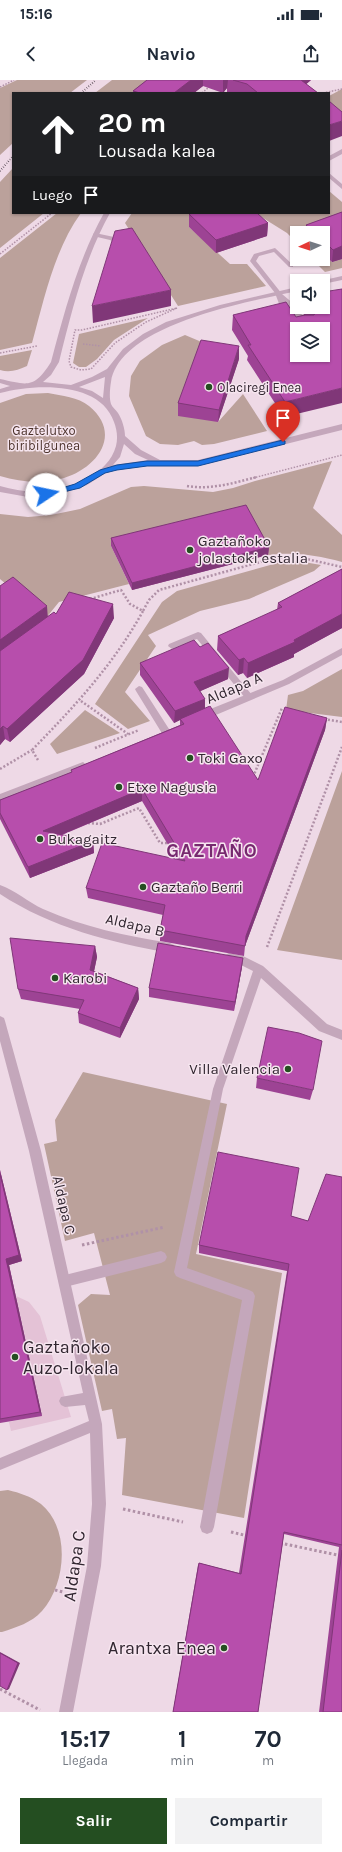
<!DOCTYPE html>
<html lang="es">
<head>
<meta charset="utf-8">
<style>
  body { margin:0; font-family:Karla,sans-serif; background:#f2f2f3; color:#1f2937; height:100vh; display:flex; flex-direction:column; font-size:15px; white-space:nowrap }
  * { box-sizing:border-box; margin:0 }
  p { font-size:13px; color:#747a83 }
  .icon { flex:none; width:22px; height:22px; fill:none; stroke:currentColor; stroke-width:2; stroke-linecap:round; stroke-linejoin:round }
  .map { position:relative; height:1632px; overflow:hidden }
  .sheet { display:flex; flex-direction:column; background:#fff; flex:1 }
  .sheet>* { flex:none }
  .banner { position:absolute; left:12px; top:12px; width:318px; height:122px; border-radius:0px; box-shadow:0 1px 3px #0004; background:#202124; color:#fff; overflow:hidden }
  .needle { width:26px; rotate:266deg }
  .fabs { position:absolute; left:290px; top:146px; display:grid; gap:8px }
  .fabs a { display:grid; place-items:center; width:40px; height:40px; border-radius:0px; background:#fff; box-shadow:0 1px 3px #0004; font-size:20px }
  .pin { position:absolute; display:grid; place-items:center; width:34px; height:34px; color:#fff; margin:-41px -17px; border-radius:50% 50% 50% 0; rotate:-45deg; box-shadow:0 0 4px #0007 }
  .pin .icon { rotate:45deg }
  .me { position:absolute; width:44px; margin:-22px; rotate:79deg; stroke-linejoin:round; filter:drop-shadow(0 0 3px #0008) }
  .turn { display:flex; align-items:center; gap:14px; height:84px; padding:0 20px; font-size:18px }
  .turn .icon { width:52px; height:52px; stroke-width:2.5 }
  .turn b { display:block; font-size:28px; line-height:34px }
  .then { display:flex; align-items:center; height:38px; padding:0 20px; background:#0003; gap:8px; font-size:15px }
  .eta { display:flex; justify-content:space-evenly; align-items:center; height:68px; text-align:center }
  .eta b { font-size:24px; font-weight:700; line-height:28px }
  .action { display:flex; gap:8px; margin-top:auto; padding:8px 20px }
  .action a { flex:1; height:46px; border-radius:0px; background:#244e21; color:#fff; font-size:16px; font-weight:700; line-height:46px; text-align:center }
  .action a+a { background:#f2f2f3; color:#1f2937 }
  .status { display:flex; justify-content:space-between; align-items:center; height:28px; padding:0 20px; background:#fff; direction:ltr }
  .status svg { height:11px; fill:currentColor }
  header { display:flex; justify-content:space-between; align-items:center; height:52px; padding:0 20px; background:#fff; font-size:18px; font-weight:700 }
  .map>svg:first-child { display:block }
</style>
</head>
<body>
<div class="status"><b>15:16</b><svg viewBox="0 0 49 12"><path d="M0 12V9h3v3zM5 12V6h3v6zM10 12V3h3v9zM15 12V0h3v12zM26 1h20v11H26zM47 4h2v5h-2z"/></svg></div>
<header><svg class="icon" aria-label="back" viewBox="0 0 24 24"><path d="M15 5l-7 7 7 7"/></svg>Navio<svg class="icon" aria-label="share" viewBox="0 0 24 24"><path d="M12 15V3M7 8l5-5 5 5M5 13v7h14v-7"/></svg></header>
<div class="map">
<svg width="342" height="1632" viewBox="0 0 342 1632">
  <rect width="100%" height="100%" fill="#eed9e6"/>
  <path fill="#bba19b" d="M17,0H87L70,13H13V63L0,75V8Z
    M112,0H153L142,13H95Z
    M342,9V39L329,28V16Z
    M13,88V133H44L0,168V102Z
    M329,111L342,122V145L319,153H297V163L287,153L255,133H329Z
    M57,133H81C54,170 44,220 32,263L0,270V178Z
    M132,133H194L189,147L230,184H247L266,206L178,226L125,143Z
    M323,174L332,182L342,179V188L325,192L312,179H323Z
    M148,238L114,260L97,279L86,287H79L73,283L79,254Z
    M185,255L204,263L218,342L243,314L267,351L214,364L202,365L194,361L178,365L160,364L146,356L129,316L131,296L140,281L162,265Z
    M32,270L27,286C18,290 10,293 0,290V276Z
    M48,313C62,316 78,317 89,326C123,354 97,388 64,398C42,405 21,402 0,396V323L26,314Z
    M332,381L313,428L342,455V482C315,475 296,472 268,475L111,466L129,504L59,522L46,538L0,499V434L28,437L51,435L80,429L131,407L144,406L213,412L233,408L255,401Z
    M298,481L321,485L314,491L249,519L200,531L148,555L156,566L125,612L150,641L128,649L95,624L162,522L177,511L281,482Z
    M342,589V637L286,630L288,615L303,611Z
    M85,630L120,653L57,674L50,664Z
    M342,691V880L277,870Z
    M83,992L227,1024L196,1174L282,1193L244,1438L122,1415L126,1358L117,1359L112,1329L102,1331L78,1225L91,1214L110,1215L94,1153L65,1161L44,1064L57,1061L55,1040Z
    M8,1410C20,1413 30,1416 41,1424C71,1449 66,1504 42,1531C31,1543 17,1547 2,1552H0V1411Z"/>
  <path fill="#e4c2d6" d="M16,1216L29,1222L40,1236L71,1337L11,1351L9,1342L42,1335Z"/>
  <g fill="none" stroke-linecap="round" stroke-linejoin="round">
    <path stroke="#b091a7" stroke-width="1.5" stroke-dasharray="1.5 1.5" stroke-linecap="butt" d="M0,7L14,0
      M202,13L209,7
      M323,13L342,9
      M0,174L52,133
      M177,228L146,242L115,263L91,289L81,290L71,287L69,281L75,250H82Z
      M83,264L101,266
      M0,273L37,266
      M253,398L342,375"/>
    <path stroke="#b091a7" stroke-width="2.5" stroke-dasharray="2 2" stroke-linecap="butt" d="M187,406C212,410 233,403 257,397
      M90,519L121,510L130,524L143,531L149,520L159,510L275,478L298,477L342,487
      M81,621L128,654
      M324,639L342,642
      M95,668L139,650
      M38,680L32,670C74,627 114,584 143,531
      M0,689L32,670
      M253,697L282,628
      M88,743L100,744L139,728L160,763H170
      M267,867L342,667"/>
    <path stroke="#b091a7" stroke-width="3" stroke-dasharray="2.5 2.5" stroke-linecap="butt" d="M82,1165L165,1147
      M123,1429L183,1442
      M231,1452L248,1456
      M280,1463L342,1476
      M55,1510L63,1512
      M0,1609L40,1630"/>
    <path fill="#c4a7bb" fill-rule="evenodd" d="M342,69V74L329,81V76Z
      M329,93L342,104V109L329,98Z
      M95,153L114,157L121,162L118,164L110,160L93,156V154Z
      M275,168L293,185V187H289L274,172L259,176L256,181L282,214L295,225L312,249H304L287,225L302,249L295,251L281,229L275,213L250,181L254,174Z
      M198,552L201,553L252,615L254,617L252,619H246L197,559L172,569L168,566L169,564Z
      M139,606L142,607L169,649L171,652L169,655H163L136,611L135,609Z
      M161,1171L165,1173L167,1177L165,1181L161,1183L65,1207L61,1205L59,1201L61,1197L65,1195Z"/>
    <path fill="#c4a7bb" fill-rule="evenodd" d="M104,133H110C84,180 72,230 59,282L51,295L43,302L71,305L92,297L107,289L123,269L143,254L166,242L220,225L297,207V211C249,222 120,244 111,302C110,308 109,318 111,324C112,327 116,330 118,333C122,339 125,349 125,356L141,370L160,380H198L342,344V350L198,386H147L117,390L106,393L87,405L58,415L28,417L0,412V406C15,410 30,413 45,411C72,408 108,395 116,366C118,358 117,350 114,342C100,300 33,304 0,313V309L10,306L0,303V299C28,305 34,309 51,282C65,230 78,180 104,133ZM105,297L103,318L92,311L79,307ZM124,364L135,374L148,380L113,385L120,377Z
      M342,196V200L323,204V201H320Z
      M342,568V575L289,604L204,640L201,641L196,637L198,634L283,600Z
      M83,682L88,686L86,689L0,722V714Z
      M0,805C15,810 28,822 43,829C83,847 127,856 170,863L174,865L175,868L174,871L170,873C110,862 52,848 0,814Z
      M229,873L243,876L263,886L327,944L342,950V960L319,951L261,898L223,1009L187,1188L249,1210L253,1212L255,1216L214,1447L212,1452L207,1454L202,1452L200,1447L242,1220L180,1198L176,1196L174,1192L213,1009L253,891L241,885L225,881L224,878L225,875Z
      M0,936L4,938L5,941L41,1071L102,1344L106,1424L101,1486L73,1632H59L87,1486L92,1424L90,1353L0,1390V1378L89,1341L85,1325L65,1327L61,1325L59,1321L61,1317L83,1313L29,1071L0,961Z"/>
    <path stroke="#312630" stroke-width="2" stroke-dasharray="0.5 2" stroke-linecap="butt" d="M81,13L96,0
      M0,91L13,76"/>
  </g>
  <path fill="#9d4394" d="M147,0H311L306,4L318,13H227V8L223,13L203,6L194,13H133V11Z
    M342,132V179L332,182L323,174V153H305L306,145Z
    M189,134L268,143L267,156L216,173L189,147Z
    M302,227H323L284,337L247,280L248,276L232,250L233,235L296,237L304,235L302,230Z
    M239,279L218,342L178,336V323Z
    M111,458L269,467L268,475L132,510L111,466Z
    M342,489V548L294,574V577L247,598L243,593L238,595L217,570L218,556L277,530L278,523Z
    M0,506L48,536L56,534L114,538L84,594L10,662L5,659L0,665Z
    M200,567L228,599L200,611L205,629L258,700L327,638L325,650L245,866L244,876L160,861V850L163,835L88,818L86,808L177,780L142,721L62,755L93,761L94,773L30,798L0,739V720L72,692L71,690L180,645V640L174,643L140,595V583Z
    M95,866L97,877L94,891L138,908L139,919L120,958L79,943L78,933L80,929L21,919L18,909Z
    M242,887L234,931L149,917V908Z
    M257,998L313,1010L310,1020L256,1008Z
    M0,1090L22,1181L9,1185L42,1336L0,1343Z
    M342,1097V1632H319L339,1467L284,1454L258,1632H173L198,1485L199,1483L239,1493L287,1191L199,1173V1165L291,1136L308,1141Z"/>
  <path fill="#803778" d="M191,0H203V6L194,13H174Z
    M223,0H228L227,8L223,13Z
    M297,0H311L296,13Z
    M342,41V56L329,61V45Z
    M268,143L267,156L216,173V160Z
    M342,166V179L332,182L333,170Z
    M171,210V226L93,243L92,226Z
    M239,266V279L218,342L219,330Z
    M342,308V323L284,337L285,322Z
    M269,467L268,475L132,510V503Z
    M113,524L114,538L84,594L10,662L7,649Z
    M47,526L48,540L0,575V560Z
    M342,534V548L294,574V577L247,598L248,583L294,560Z
    M244,578L243,593L238,595L239,580Z
    M229,588L228,599L194,614V602Z
    M205,619V630L180,639V640L174,643L175,631Z
    M327,638L325,650L245,866L244,876L246,856Z
    M3,646L5,659L0,665V649Z
    M142,709V721L44,762L43,751Z
    M93,761L94,773L30,798L28,787Z
    M95,866L97,877L92,901L90,890Z
    M243,878L242,887L234,931L235,922Z
    M138,908L139,919L120,958V948Z
    M0,1090L22,1181L9,1185L42,1336L40,1332L6,1179Z
    M0,1572L20,1583L9,1609L7,1610Z"/>
  <path fill="#b74eac" stroke="#803778" fill-rule="evenodd" d="M147,0H191L174,13H140L133,11Z
    M233,0H301L318,13H258L247,4Z
    M329,21L342,32V41L329,45Z
    M342,132V166L333,170L323,160V153H315L306,145Z
    M193,133H257L268,143L216,160L189,134Z
    M132,148L171,210L92,226L115,151Z
    M342,209V308L285,322L248,265H251L233,235L286,222L296,237L305,235H314L315,233L311,227H323V212ZM297,249H323V275H297Z
    M201,260L239,266L219,330L178,323Z
    M246,425L269,467L132,503L111,458Z
    M342,489V534L294,560L295,562L248,583L244,578L239,580L218,556L282,527L278,523Z
    M13,497L47,526L0,560V506Z
    M69,512L113,524L83,580L7,649L3,646L0,649V571L54,532L56,534Z
    M194,560L200,567L208,563L229,588L194,602L205,619L175,631L140,583Z
    M210,626L258,700L285,627L327,638L246,856L245,866L160,850L165,825L86,808L102,763L185,781L142,709L43,751L93,761L28,787L0,733V720L72,692L71,690L184,644L180,639Z
    M10,858L95,866L90,890L138,908L120,948L78,933L84,920L18,909Z
    M158,863L243,878L235,922L149,908Z
    M268,947L299,953L322,961L313,1010L257,998Z
    M218,1072L299,1088L291,1136L308,1141L326,1094L342,1097V1465L284,1452L258,1632H173L199,1483L241,1494L289,1184L199,1165Z
    M0,1094L19,1175L6,1179L40,1332L0,1339Z
    M342,1470V1632H323Z
    M0,1573L18,1583L7,1610L0,1606Z"/>
  <path fill="#1a73e8" stroke="#114b97" d="M283,360L285,361V364L198,386H147L117,390L105,393L80,408L46,416L42,414L75,404L100,390L117,385L147,381H198Z"/>
  <g fill="#244e21" stroke="#f6e5ef" stroke-width="1.5">
    <circle cx="209" cy="307" r="4"/>
    <circle cx="190" cy="470" r="4"/>
    <circle cx="190" cy="678" r="4"/>
    <circle cx="119" cy="707" r="4"/>
    <circle cx="40" cy="759" r="4"/>
    <circle cx="143" cy="807" r="4"/>
    <circle cx="55" cy="898" r="4"/>
    <circle cx="288" cy="989" r="4"/>
    <circle cx="15" cy="1277" r="4"/>
    <circle cx="224" cy="1568" r="4"/>
  </g>
  <g text-anchor="middle" dominant-baseline="central" stroke-width="3" stroke-linejoin="round" paint-order="stroke">
    <g font-size="13" fill="#312630" stroke="#f6e5ef" text-anchor="start">
      <text x="217" y="307">Olaciregi Enea</text>
    </g>
    <g font-size="13" fill="#4d342d" stroke="#f6e5ef">
      <text x="44" y="350">Gaztelutxo<tspan x="44" dy="15">biribilgunea</tspan></text>
    </g>
    <g font-size="15" fill="#312630" stroke="#f6e5ef" text-anchor="start">
      <text x="198" y="461">Gaztañoko<tspan x="198" dy="17">jolastoki estalia</tspan></text>
      <text x="198" y="678">Toki Gaxo</text>
      <text x="127" y="707">Etxe Nagusia</text>
      <text x="48" y="759">Bukagaitz</text>
      <text x="151" y="807">Gaztaño Berri</text>
      <text x="63" y="898">Karobi</text>
      <text x="280" y="989" text-anchor="end">Villa Valencia</text>
    </g>
    <g font-size="15" fill="#312630" stroke="#f6e5ef">
      <text transform="translate(234 608) rotate(-23)">Aldapa A</text>
      <text transform="translate(135 845) rotate(13)">Aldapa B</text>
      <text transform="translate(64 1125) rotate(77)">Aldapa C</text>
    </g>
    <g font-size="18" fill="#312630" stroke="#f6e5ef" text-anchor="start">
      <text x="23" y="1267">Gaztañoko<tspan x="23" dy="21">Auzo-lokala</tspan></text>
      <text x="216" y="1568" text-anchor="end">Arantxa Enea</text>
    </g>
    <g font-size="18" fill="#312630" stroke="#f6e5ef">
      <text transform="translate(74 1486) rotate(-82)">Aldapa C</text>
    </g>
    <g font-size="19" font-weight="bold" letter-spacing="1" fill="#77296f" stroke="#f6e5ef">
      <text x="212" y="771">GAZTAÑO</text>
    </g>
  </g>
</svg>
<div class="fabs">
<a><svg class="needle" viewBox="-14 -14 28 28"><path d="M0-13l5 13h-10z" fill="#e53935"/><path d="M0 13l5-13h-10z" fill="#747a83"/></svg></a>
<a><svg class="icon" aria-label="sound" viewBox="0 0 24 24"><path d="M4 9h4l5-4v14l-5-4H4zM17 9q2 3 0 6"/></svg></a>
<a><svg class="icon" aria-label="layers" viewBox="0 0 24 24"><path d="M12 4l9 5-9 5-9-5zM3 14l9 5 9-5"/></svg></a>
</div>
<div class="pin" style="left:283px;top:362px;background:#d93025"><svg class="icon" aria-label="arrive" viewBox="0 0 24 24"><path d="M6 21V4h12l-3 4 3 4H6"/></svg></div>
<svg class="me" style="left:46px;top:414px" viewBox="-20 -20 40 40"><circle r="19" fill="#fff"/><path d="M0-13L10 11 0 6-10 11z" fill="#1a73e8"/></svg>
<div class="banner">
<div class="turn"><svg class="icon" aria-label="ahead" viewBox="0 0 24 24"><path d="M12 20V5M6 11l6-6 6 6"/></svg><div><b>20 m</b>Lousada kalea</div></div>
<div class="then">Luego<svg class="icon" aria-label="arrive" viewBox="0 0 24 24"><path d="M6 21V4h12l-3 4 3 4H6"/></svg></div>
</div>
</div>
<section class="sheet">
<div class="eta">
<div><b>15:17</b><p>Llegada</p></div>
<div><b>1</b><p>min</p></div>
<div><b>70</b><p>m</p></div>
</div>
<div class="action"><a>Salir</a><a>Compartir</a></div>
</section>
</body>
</html>
